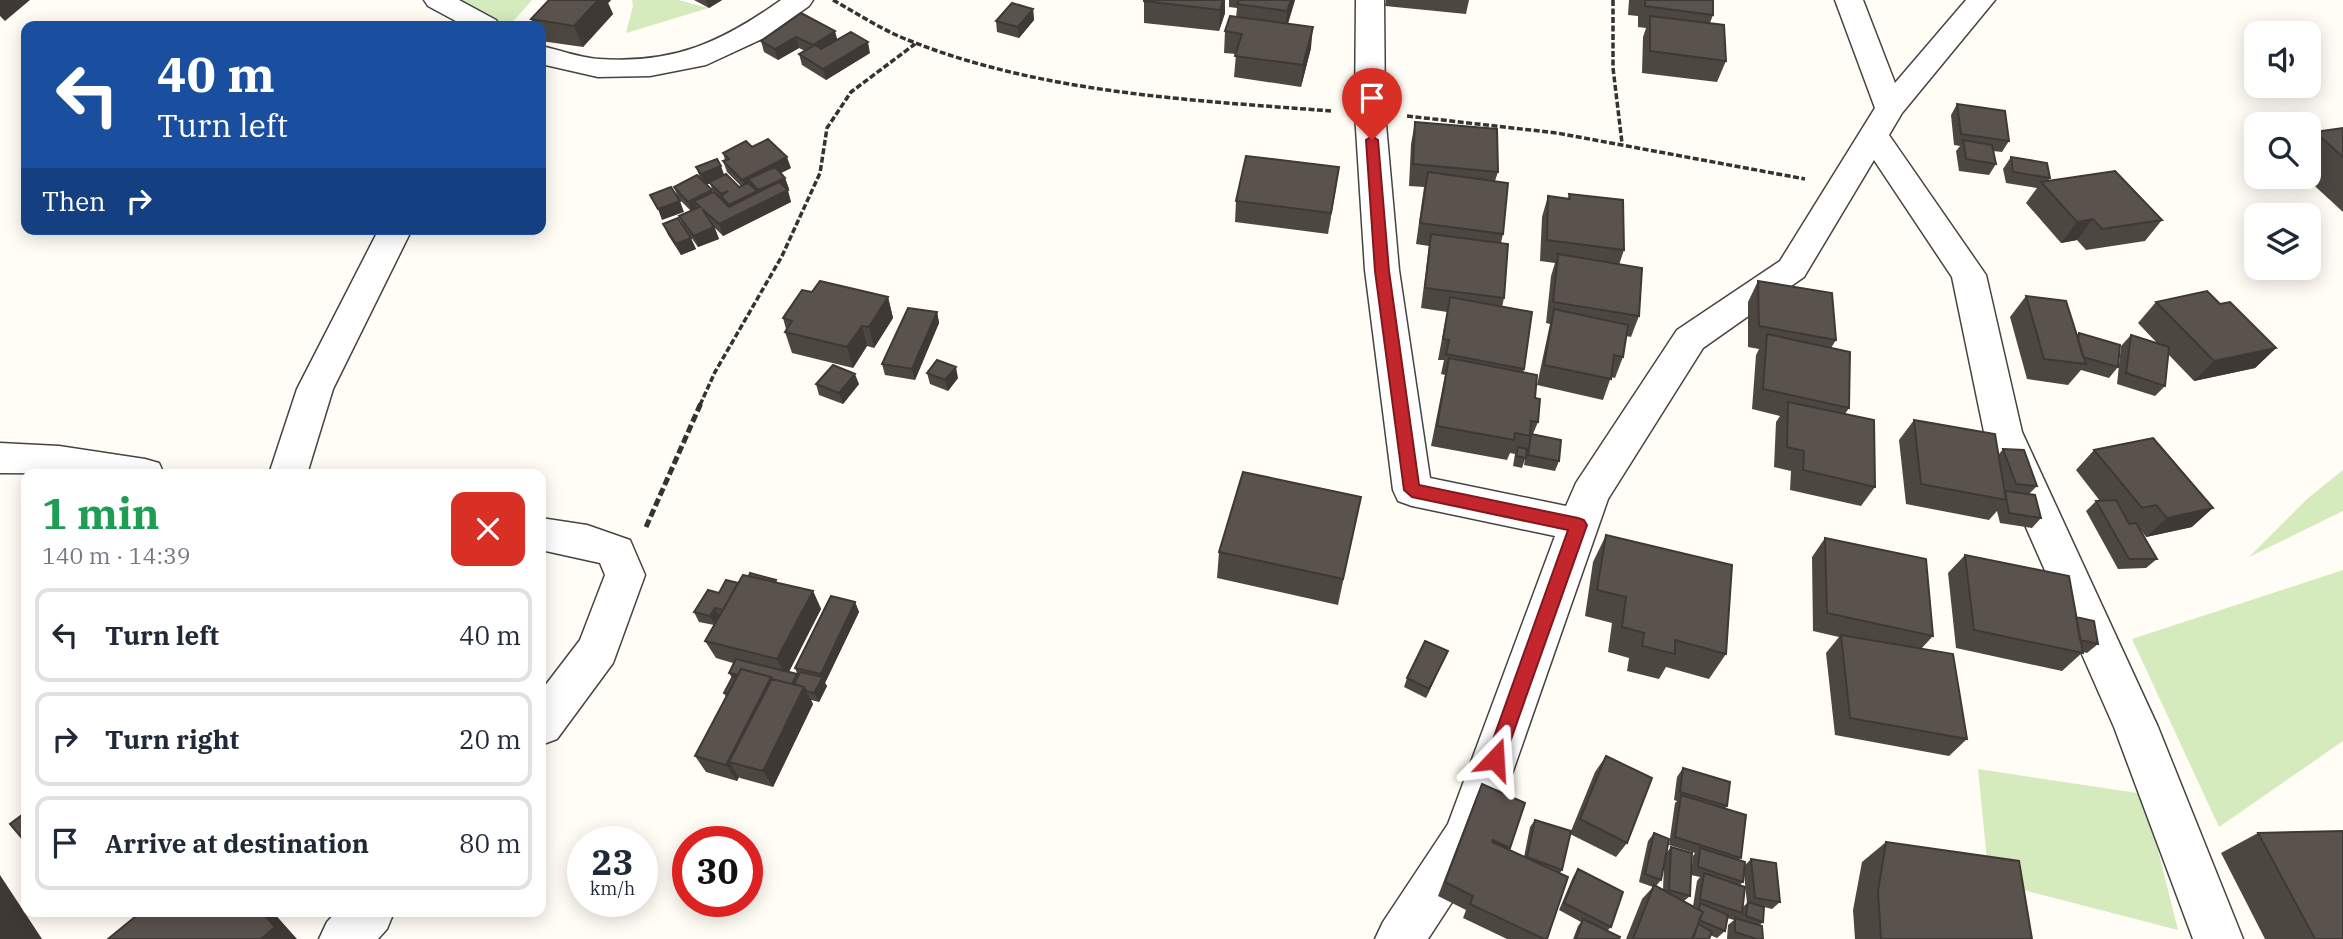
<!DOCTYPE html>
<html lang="en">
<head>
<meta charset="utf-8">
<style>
  body { margin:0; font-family:"IBM Plex Serif",serif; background:#f6f6f7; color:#1f2937; height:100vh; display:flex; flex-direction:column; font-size:26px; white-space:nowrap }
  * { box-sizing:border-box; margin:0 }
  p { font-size:23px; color:#747a83 }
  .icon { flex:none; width:38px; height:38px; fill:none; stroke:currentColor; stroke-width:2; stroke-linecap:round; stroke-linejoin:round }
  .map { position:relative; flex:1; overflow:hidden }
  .side { position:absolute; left:21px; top:469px; width:525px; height:448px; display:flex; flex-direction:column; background:#fff; border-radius:14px; box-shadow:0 4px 18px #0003 }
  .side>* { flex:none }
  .guide { position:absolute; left:21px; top:21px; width:525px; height:214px; border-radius:14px; box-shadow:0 4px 18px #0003; background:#1a4fa0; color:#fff; overflow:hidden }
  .controls { position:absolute; left:2244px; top:21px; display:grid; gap:14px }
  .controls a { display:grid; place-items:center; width:77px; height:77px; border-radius:14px; background:#fff; box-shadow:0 4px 18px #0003; font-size:35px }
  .speed { position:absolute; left:567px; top:826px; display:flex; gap:14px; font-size:35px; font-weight:700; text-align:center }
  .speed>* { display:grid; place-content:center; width:91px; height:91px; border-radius:50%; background:#fff; box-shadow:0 4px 18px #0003; line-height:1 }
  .speed small { font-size:18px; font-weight:400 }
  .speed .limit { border:10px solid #d22; background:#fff; color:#111 }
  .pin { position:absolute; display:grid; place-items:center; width:60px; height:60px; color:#fff; margin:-72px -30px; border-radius:50% 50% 50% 0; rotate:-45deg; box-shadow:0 0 7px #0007 }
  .pin .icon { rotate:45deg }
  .me { position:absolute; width:77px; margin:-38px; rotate:20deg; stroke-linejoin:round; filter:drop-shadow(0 0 5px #0008) }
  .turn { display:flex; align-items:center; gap:24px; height:147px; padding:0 21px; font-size:32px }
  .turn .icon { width:91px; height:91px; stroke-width:2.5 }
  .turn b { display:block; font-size:49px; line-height:60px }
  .then { display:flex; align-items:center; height:66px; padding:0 21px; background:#0003; gap:14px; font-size:26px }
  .round { display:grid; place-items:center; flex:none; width:74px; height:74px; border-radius:14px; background:#f6f6f7 }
  .head { display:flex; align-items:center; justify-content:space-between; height:119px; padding:0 21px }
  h1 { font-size:42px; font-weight:800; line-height:52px; color:#1e9e55 }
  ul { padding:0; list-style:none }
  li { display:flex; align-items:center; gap:21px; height:94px; margin:0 14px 10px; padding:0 7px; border:4px solid #e0e1e3; border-radius:14px }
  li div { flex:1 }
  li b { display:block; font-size:26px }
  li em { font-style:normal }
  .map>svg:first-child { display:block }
</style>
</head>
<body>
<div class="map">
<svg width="2343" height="939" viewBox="0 0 2343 939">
  <rect width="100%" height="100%" fill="#fffdf5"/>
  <path fill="#d5ebbd" d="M456,0H532L509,26H491Z
    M632,0H678L709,8L626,33L633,6Z
    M2343,470V511L2249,557L2308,498Z
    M2343,570V741L2219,827L2132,639Z
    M1978,769L2144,794L2178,930L1989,881Z"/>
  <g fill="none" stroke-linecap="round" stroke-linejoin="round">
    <g stroke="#444" stroke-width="3">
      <path id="street" d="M424,0H459L496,20L500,26H465L428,6Z
        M781,0H813L809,6L764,38L706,65L650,76L598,77L541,64V46C560,50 580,58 599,59C674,64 722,42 781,0Z
        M1356,0H1384L1385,113L1399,270L1430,478L1566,506L1576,483L1677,330L1780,261L1875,108L1835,0H1863L1895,83L1966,0H1995L1902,113L1889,135L1986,275L2022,432L2158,727L2243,939H2193L2114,727L1984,432L1952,277L1874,160L1804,277L1703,348L1608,499L1490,837L1484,853L1428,939H1375L1383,922L1448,824L1555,536L1412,506L1398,501L1393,490L1365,270L1355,113Z
        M379,229H412L333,389L307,474H269L297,389Z
        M0,443L59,446L145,459L159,463L164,474L0,473Z
        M541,518L587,525L630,540L645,575L613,663L557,739L541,745V691L580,640L605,575L600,563L541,550Z
        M336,912H394L387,929L378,939H319L327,922Z"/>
    </g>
    <path stroke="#333" stroke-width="3.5" stroke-dasharray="6 2.5" stroke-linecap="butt" d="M833,0C858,14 882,30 908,40C1040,93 1190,100 1331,111
      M1613,0V68L1622,143
      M1407,116L1557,133L1805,179
      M700,405L715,372L782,256L820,173L827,128L851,92L915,44"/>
    <path stroke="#333" stroke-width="5" stroke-dasharray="8 3.5" stroke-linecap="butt" d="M646,527L701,403"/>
    <use href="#street" fill="#fff" fill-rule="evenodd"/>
  </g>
  <path fill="#4d4742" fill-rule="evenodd" d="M549,0H611L608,3L613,14L583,47L541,41V26H534L531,19Z
    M694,0H722L709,8Z
    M1144,0H1225V13L1219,31L1144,23Z
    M1229,0H1295L1288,24L1311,48L1301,87L1234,77L1236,54L1224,53L1225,31L1236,17L1237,8L1229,7Z
    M1386,0H1469L1466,14L1385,6Z
    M1629,0H1713V15L1710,23L1726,61L1717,82L1642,73L1643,37L1646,28L1638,27V16L1628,15Z
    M1033,9L1034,20L1019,38L997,32L996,21Z
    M801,13L837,40L870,53L826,80L802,65L799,54L805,51L799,48L778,60L764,52L761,41Z
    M1957,104L2009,141L2002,152L1993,151L1996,164L1989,175L1959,171L1956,151L1960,146L1954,145L1951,115Z
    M1415,122L1498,172L1495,181L1503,234L1501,243L1504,298L1502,307L1524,369L1523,373L1535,398L1538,422L1533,434L1559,461L1555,471L1524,465L1525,459L1522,468L1513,466L1515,454L1510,453L1507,460L1431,446L1445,375L1441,374L1444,360H1438L1447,312L1421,308L1429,246L1416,244L1424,187L1409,186L1411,144Z
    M2343,128V212L2305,177H2308V139L2315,132Z
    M752,147L791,168L781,173L785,178L789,189L787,190L791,202L723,236L715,228L719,239L698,247L688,233L696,249L681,255L668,235L663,224L683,225L679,216L691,211L678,198L674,187L704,183L700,178L696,167L739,187L741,186L727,172L723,161L725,160L723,153ZM710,183L713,192H712L706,185Z
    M2011,157L2050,178L2048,181L2162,220L2145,241L2086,250L2077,240L2061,243L2026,203L2037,188L2006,183L2003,169Z
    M1339,167L1328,234L1235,222L1236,201Z
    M1569,194L1624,250L1619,265L1639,316L1631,337L1626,336L1623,357L1615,378L1611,377L1603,400L1537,385L1550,324L1546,323L1551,276L1555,263L1540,261L1542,217L1548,196L1568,199Z
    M1758,281L1836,340L1831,348L1849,408L1845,414L1875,487L1861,506L1790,490L1791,471L1774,467L1776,422L1780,416L1752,409L1756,355L1759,349L1748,347V302Z
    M812,292L888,297L893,318L874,348L867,346L853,368L792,353L785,332L786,329L783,318Z
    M2026,296L2077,336L2079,333L2118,367L2109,378L2081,370L2068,385L2027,379L2010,317Z
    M2156,302L2220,304L2276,348L2255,368L2194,381L2168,354L2165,386L2155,396L2117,384L2121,346L2131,335L2157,343L2138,323Z
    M937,312L939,323L915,380L885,375L882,364Z
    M927,373L958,378L948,391L930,384Z
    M816,384H859L843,404L819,395Z
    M1914,420L1999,454L2003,449L2037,486L2029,494L2041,518L2032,528L2000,523L1997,511L1989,520L1906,504L1899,440Z
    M2094,450L2192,527L2146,537L2140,529L2157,559L2146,568L2118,569L2086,511L2096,501H2100L2076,470Z
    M1361,497L1338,605L1217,578L1219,552Z
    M1606,535L1726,654L1709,679L1666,667L1659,679L1627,671L1629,658L1608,652L1612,623L1585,616L1593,562Z
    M1825,538L1933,636L1921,649L1967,739L1949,756L1835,735L1826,653L1839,637L1813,631L1812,557Z
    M1965,555L2076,617L2098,644L2087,653L2083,652L2062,671L1956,648L1948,573Z
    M776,580L777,583L813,591L821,609L789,672L798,676L795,668L855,602L859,612L825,683L827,686L819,702L811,700L813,704L773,787L740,778L739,777L737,781L706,772L695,756L726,697L724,693L732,678L729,673L733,663L716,658L705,641L714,625L699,622L694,612L719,593Z
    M1448,651L1426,698L1404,687L1407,678Z
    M1606,756L1627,843L1616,857L1570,834L1562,870L1560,873L1547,939H1507L1463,918L1466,910L1438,896L1475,800L1482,784L1525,803L1509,850L1524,857L1530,827L1535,820L1571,831L1595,772Z
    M1683,768L1727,806L1725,809L1741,858L1738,860L1745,865L1751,859L1780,902L1772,909L1764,907L1763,922L1760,925L1763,939H1727L1728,925L1734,920L1727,918L1725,931L1717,938L1710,935L1709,939H1626L1642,899L1653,887L1639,882L1648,841L1654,833L1666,853L1671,847L1690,896L1684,901L1696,908V907L1693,906L1697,881L1700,877L1691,875L1693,856L1695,853L1669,845L1675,803L1677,801L1674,800L1677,777ZM1664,864L1663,890L1656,886L1661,880ZM1744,874L1747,903L1743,907L1740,885L1743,882Z
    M2258,833L2343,939H2265L2221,853Z
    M1886,842L2032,939H1855L1853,910L1862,862Z
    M1578,869L1611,927L1607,931L1619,939H1573L1578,926L1581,922L1559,910L1573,877Z"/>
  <path fill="#3f3936" d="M0,0H30L5,21L0,16Z
    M596,0H611L608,3L613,14L583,47L574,26Z
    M706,0H722L709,8Z
    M1223,0H1225V13L1219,31L1220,10Z
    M1291,0H1295L1294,3L1285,32L1287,11Z
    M1033,9L1034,20L1019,38L1018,27Z
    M1313,27L1311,48L1301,87L1303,65Z
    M835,31L838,42L816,56L813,45Z
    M796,37L799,48L778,60L775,49Z
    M868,42L870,53L826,80L823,69Z
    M787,157L791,168L755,186L748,179L751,188L746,191L742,180Z
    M721,166L725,177L706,185L701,174Z
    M1339,167L1336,188L1328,234L1331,213Z
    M785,178L789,189L762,201L758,190Z
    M712,190L716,201H694L698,210L693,213L688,202Z
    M788,190L791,202L723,236L719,224Z
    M757,191L761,202L733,216L729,205Z
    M680,201L684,212L662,220L658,209Z
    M2093,219L2077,240L2061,243L2077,222Z
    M714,227L719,239L698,247L694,236Z
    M691,238L696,249L681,255L676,244Z
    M888,297L893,318L874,348L869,327Z
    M937,312L939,323L915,380L912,369Z
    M862,326L867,346L853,368L847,347Z
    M2276,348L2255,368L2194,381L2214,361Z
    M956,367L958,378L948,391L945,380Z
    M855,374L859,384L843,404L839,393Z
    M2213,508L2192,527L2146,537L2167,518Z
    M813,591L821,609L786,677L777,659Z
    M855,602L859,612L825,683L827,686L819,702L814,693L822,677L821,674Z
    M715,608L720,617L716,625L710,616Z
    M1448,651L1444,660L1426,698L1429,689Z
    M771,677L780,694L729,762L739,777L737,781L726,765Z
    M804,687L813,704L773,787L763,771Z
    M0,875L42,939H0Z
    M262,912H273L297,939H261Z"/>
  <path fill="#5a524d" stroke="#3f3936" stroke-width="2" d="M549,0H598L574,26L531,19Z
    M1144,0H1223L1220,10L1144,1Z
    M1239,0H1291L1287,11L1237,4Z
    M1645,0H1713V15L1645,6Z
    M1012,3L1033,9L1018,27L996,21Z
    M801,13L835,31L813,45L796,37L775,49L761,41Z
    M1230,16L1313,27L1303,65L1235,56L1242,34L1225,31Z
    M1650,16L1724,25L1726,61L1650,51Z
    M851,32L868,42L823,69L799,54L815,45L821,49Z
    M1957,104L2005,111L2009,141L1961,134Z
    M1415,122L1497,129L1498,172L1413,164Z
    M2343,128V157L2315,132Z
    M768,139L787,157L742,180L723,161L729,159L723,153L746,141L752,147Z
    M1963,140L1992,145L1996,164L1966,159Z
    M1246,156L1339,167L1331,213L1236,201Z
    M2011,157L2047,163L2050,178L2013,172Z
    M717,159L721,166L701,174L696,167Z
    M775,167L785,178L758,190L748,179Z
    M2115,171L2162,220L2102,229L2093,219L2077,222L2041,182Z
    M1428,172L1508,183L1503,234L1420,223Z
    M726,174L739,187L748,183L757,191L729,205L721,196L728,191L721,194L709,182Z
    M697,175L712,190L688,202L674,187Z
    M779,182L788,190L719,224L702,209L714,227L694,236L679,216L700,207L694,201L714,192L729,207Z
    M671,187L680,201L658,209L650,195Z
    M1569,194L1623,200L1624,250L1547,240L1548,196L1570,199Z
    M678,218L691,238L676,244L663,224Z
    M1431,234L1508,244L1504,298L1425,288Z
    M1558,254L1642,268L1639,316L1553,302Z
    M820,281L888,297L869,327L862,326L847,347L785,332L792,321L783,318L802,290L812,292Z
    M1758,281L1832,293L1836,340L1759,326Z
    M2207,291L2220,304L2230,302L2276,348L2214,361L2156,302Z
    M2026,296L2066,301L2086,364L2044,359Z
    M1450,297L1532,312L1524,369L1446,354L1449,340L1443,339Z
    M908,308L937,312L912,369L882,364Z
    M1554,309L1628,325L1623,357L1614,355L1611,379L1544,365Z
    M2079,333L2120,345L2118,367L2083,357L2078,340Z
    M1767,334L1850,352L1849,408L1763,389Z
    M2131,335L2169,347L2165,386L2126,373Z
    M1449,358L1537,375L1535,398L1540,399L1538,422L1531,421L1530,436L1515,433L1514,440L1437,426Z
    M937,360L956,367L945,380L927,373Z
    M833,365L855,374L839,393L816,384Z
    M1788,402L1874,420L1875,487L1803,470L1804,451L1787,447Z
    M1914,420L1995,434L2006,500L1921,484Z
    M1531,434L1561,440L1559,461L1528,455Z
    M2153,438L2213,508L2167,518L2156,505L2142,508L2094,450Z
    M1518,447L1527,449L1526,458L1516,456Z
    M2003,449L2024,450L2037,486L2016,484Z
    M1243,472L1361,497L1343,579L1219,552Z
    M2005,491L2035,495L2041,518L2009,513Z
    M2116,500L2129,524L2136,523L2157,559H2129L2096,501Z
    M1606,535L1732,565L1726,654L1675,640V654L1642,646L1644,633L1622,627L1626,597L1597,590Z
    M1825,538L1926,559L1933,636L1827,613Z
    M1965,555L2069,576L2083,653L1974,630Z
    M750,573L776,580L775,582L749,576Z
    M743,575L813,591L777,659L705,641Z
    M726,580L738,583L723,610L715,608L710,616L694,612L708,590L719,593Z
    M831,596L855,602L821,674L795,668Z
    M2076,617L2094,621L2098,644L2080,640Z
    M1841,635L1953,654L1967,739L1850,718Z
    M1425,641L1448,651L1429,689L1407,678Z
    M736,659L797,674L792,684L772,679L771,677L741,669L738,675L729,673Z
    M741,669L771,677L726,765L695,756Z
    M800,672L823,677L814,693L806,691L804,687L794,684Z
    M733,676L736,677L727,694L724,693Z
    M772,679L804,687L763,771L729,762Z
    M1606,756L1652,778L1627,843L1580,819Z
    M1683,768L1730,782L1727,806L1680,792Z
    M1482,784L1525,803L1510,848L1493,840L1492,842L1568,877L1547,939H1544L1470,904L1473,896L1445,882Z
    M1681,795L1746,815L1741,858L1675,837Z
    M26,812V843L10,824Z
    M1535,820L1571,831L1562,870L1527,857Z
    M2343,831V939H2315L2258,833Z
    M1654,833L1669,839L1661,880L1645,874Z
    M1886,842L2019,861L2032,939H1881L1878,891Z
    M1671,847L1692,853L1690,896L1669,890Z
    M1700,848L1745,862L1743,882L1698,867Z
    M1751,859L1776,863L1780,902L1755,898Z
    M1578,869L1623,892L1611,927L1564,903Z
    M1704,873L1745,887L1742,913L1700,899Z
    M1654,885L1703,912L1692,939H1633Z
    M1748,902L1764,907L1763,922L1746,916Z
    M1700,903L1728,915L1725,931L1699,920L1703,912L1699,909Z
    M141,912H262L275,927L261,939H108Z
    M1735,918L1762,926L1763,939H1757L1735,932Z
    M1583,919L1620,937L1619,939H1576Z
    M1698,924L1712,932L1709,939H1693Z"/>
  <path fill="#c4262e" stroke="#7f191e" stroke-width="2" d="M1372,136L1378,140L1389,271L1419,485L1578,518L1584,520L1587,525L1504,759L1501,765L1495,767L1488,765L1486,759L1568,530L1412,497L1404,490L1375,271L1366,140Z"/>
</svg>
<div class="controls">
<a><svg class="icon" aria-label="sound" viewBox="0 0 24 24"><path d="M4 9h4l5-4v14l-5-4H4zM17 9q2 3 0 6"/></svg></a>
<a><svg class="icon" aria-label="search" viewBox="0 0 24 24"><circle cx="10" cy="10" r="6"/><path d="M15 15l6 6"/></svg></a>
<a><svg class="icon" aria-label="layers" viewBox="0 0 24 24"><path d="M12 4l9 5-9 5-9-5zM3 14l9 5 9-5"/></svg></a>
</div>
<div class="speed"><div>23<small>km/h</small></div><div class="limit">30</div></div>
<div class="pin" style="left:1372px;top:140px;background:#d93025"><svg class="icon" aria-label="arrive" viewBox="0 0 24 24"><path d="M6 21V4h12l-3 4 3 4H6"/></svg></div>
<svg class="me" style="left:1495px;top:759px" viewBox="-20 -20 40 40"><path d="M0-17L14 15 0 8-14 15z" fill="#c4262e" stroke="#fff" stroke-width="4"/></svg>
<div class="guide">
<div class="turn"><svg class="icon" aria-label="left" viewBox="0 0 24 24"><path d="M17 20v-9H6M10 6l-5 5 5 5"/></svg><div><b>40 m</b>Turn left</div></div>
<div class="then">Then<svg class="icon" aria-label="right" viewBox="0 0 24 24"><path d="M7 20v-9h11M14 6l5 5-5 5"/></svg></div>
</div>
<section class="side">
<div class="head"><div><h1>1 min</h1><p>140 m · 14:39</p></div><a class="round" style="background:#d93025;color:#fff"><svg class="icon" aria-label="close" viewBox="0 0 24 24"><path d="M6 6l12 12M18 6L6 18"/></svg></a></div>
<ul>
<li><svg class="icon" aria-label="left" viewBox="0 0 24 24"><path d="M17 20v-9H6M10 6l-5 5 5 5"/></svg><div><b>Turn left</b></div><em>40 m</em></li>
<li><svg class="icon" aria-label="right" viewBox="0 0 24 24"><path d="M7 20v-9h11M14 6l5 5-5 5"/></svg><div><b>Turn right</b></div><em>20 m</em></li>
<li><svg class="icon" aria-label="arrive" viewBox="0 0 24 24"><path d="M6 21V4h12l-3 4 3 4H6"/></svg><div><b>Arrive at destination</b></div><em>80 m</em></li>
</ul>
</section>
</div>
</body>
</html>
